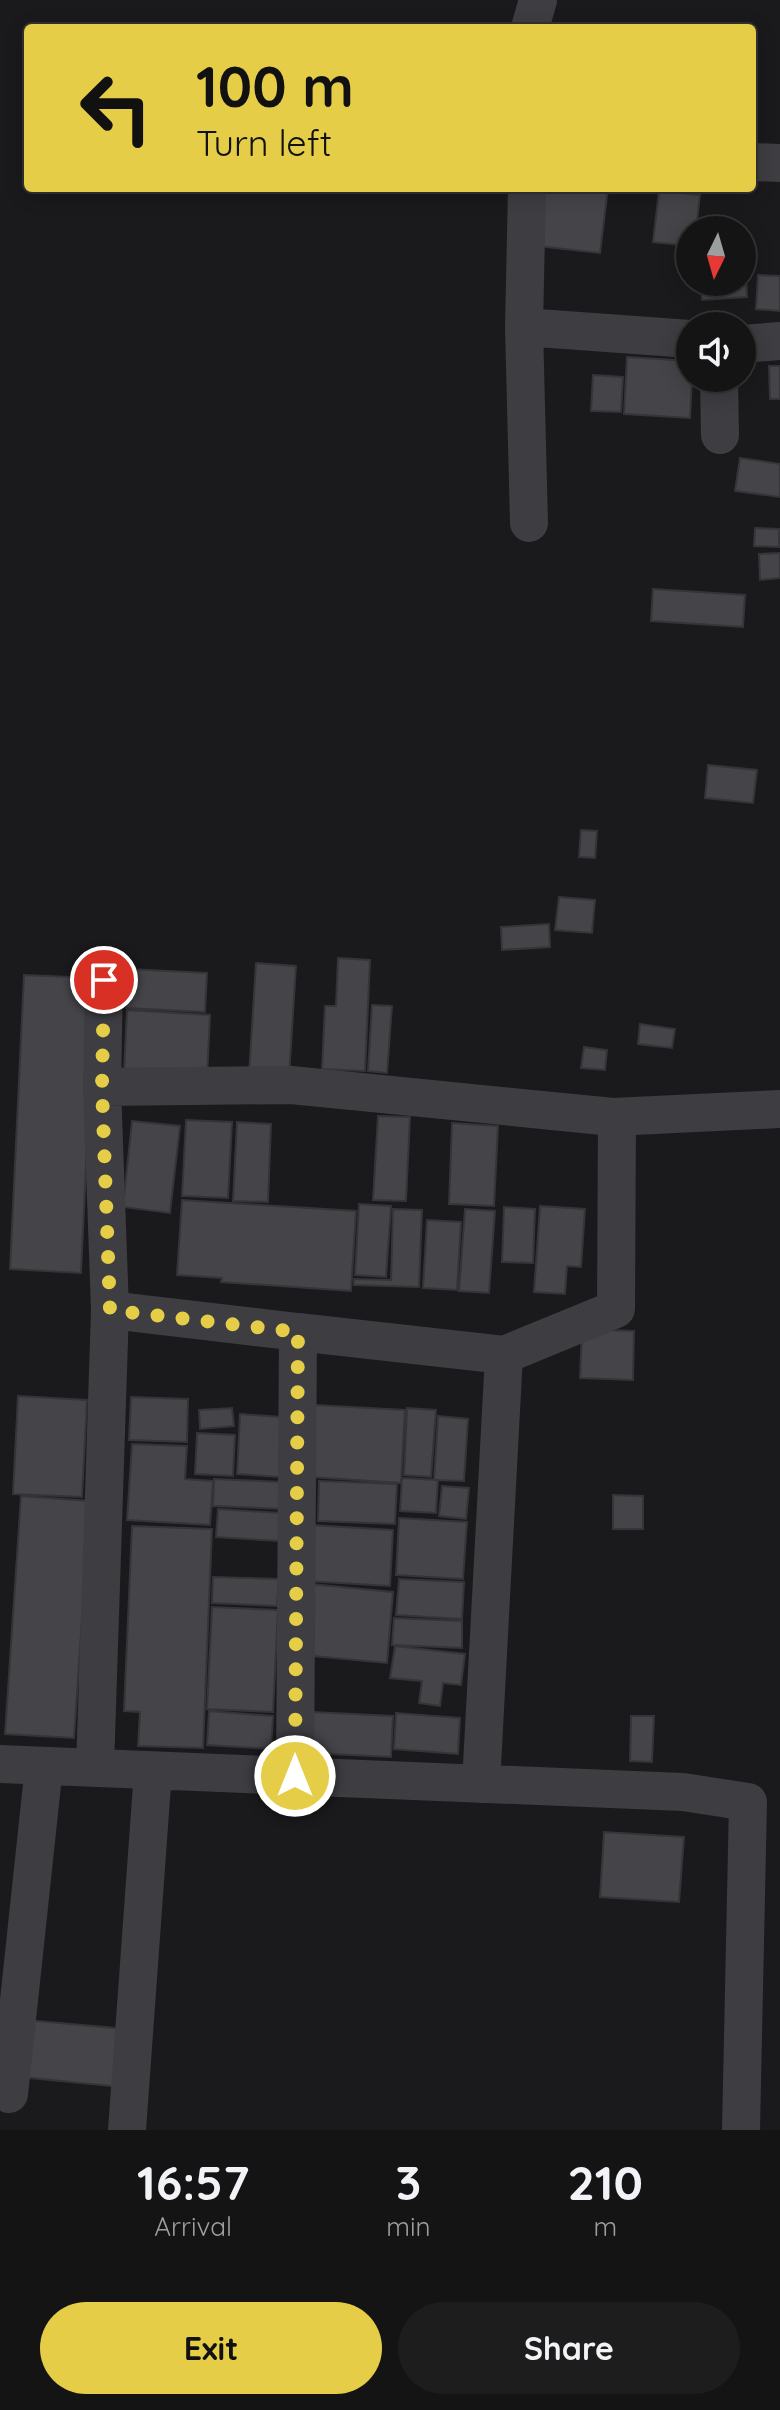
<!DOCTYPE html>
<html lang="en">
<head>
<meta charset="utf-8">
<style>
  body { margin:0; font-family:Quicksand,sans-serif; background:#1d1d1e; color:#f1f3f6; height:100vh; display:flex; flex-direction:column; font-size:30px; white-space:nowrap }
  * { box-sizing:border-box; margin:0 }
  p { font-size:26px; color:#9d9ea0 }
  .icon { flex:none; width:44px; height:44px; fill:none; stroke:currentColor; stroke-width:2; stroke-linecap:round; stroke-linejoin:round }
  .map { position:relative; height:2130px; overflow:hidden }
  .panel { display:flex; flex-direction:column; background:#141415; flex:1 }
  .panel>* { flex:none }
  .top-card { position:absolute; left:24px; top:24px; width:732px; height:168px; border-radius:8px; box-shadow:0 4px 20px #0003,0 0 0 2px #333334; background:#e6cd48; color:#111; overflow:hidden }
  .needle { width:52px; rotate:185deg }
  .controls { position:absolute; left:676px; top:216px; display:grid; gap:16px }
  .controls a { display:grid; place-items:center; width:80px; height:80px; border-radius:50%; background:#141415; box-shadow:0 4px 20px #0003,0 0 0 2px #333334; font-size:40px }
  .pin { position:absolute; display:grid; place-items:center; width:68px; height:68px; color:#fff; margin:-34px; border:4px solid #fff; border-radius:50%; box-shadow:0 2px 8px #0007 }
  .me { position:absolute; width:88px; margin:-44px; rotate:0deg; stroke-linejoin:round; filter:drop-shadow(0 0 6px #0008) }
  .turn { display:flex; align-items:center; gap:28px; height:168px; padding:0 40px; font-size:36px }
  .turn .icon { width:104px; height:104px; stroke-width:2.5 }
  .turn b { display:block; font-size:56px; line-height:68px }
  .eta { display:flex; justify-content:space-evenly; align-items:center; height:136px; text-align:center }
  .eta b { font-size:48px; font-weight:800; line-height:56px }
  .button { display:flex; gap:16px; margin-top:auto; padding:16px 40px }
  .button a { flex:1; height:92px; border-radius:48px; background:#e6cd48; color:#111; font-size:32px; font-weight:800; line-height:92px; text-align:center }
  .button a+a { background:#1d1d1e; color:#f1f3f6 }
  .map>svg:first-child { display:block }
</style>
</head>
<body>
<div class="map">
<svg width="780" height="2130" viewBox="0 0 780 2130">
  <rect width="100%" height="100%" fill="#1a1a1c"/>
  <path fill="#444449" stroke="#353438" stroke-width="2" d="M544,188H608L600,253L538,246Z
    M659,191L700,195L696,230H690V246L653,242Z
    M745,257L747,297L702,300L701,282H742V258Z
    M758,275L780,276V311L756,309Z
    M627,357L690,361V378H692L690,418L624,414Z
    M769,366H780V399H770Z
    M593,375L623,377L621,412L591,411Z
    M740,458L780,464V497L735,491Z
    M755,528L779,529V547L754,546Z
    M780,553V578L760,580L759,554Z
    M653,589L745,595L743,627L651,621Z
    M708,765L757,770L753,803L705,798Z
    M581,830L597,831L595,858L579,857Z
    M559,897L595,900L592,933L555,930Z
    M549,924L550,947L502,950L501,927Z
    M338,958L370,960L365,1071L322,1069L325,1006H336Z
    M256,963L296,966L289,1077L249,1074Z
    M128,969L207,973L205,1012L126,1008Z
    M24,975L95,978L81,1273L10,1269Z
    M372,1005L392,1006L387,1073L368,1071Z
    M127,1010L210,1015L207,1078L124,1073Z
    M640,1024L675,1029L672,1048L638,1044Z
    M584,1047L607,1050L605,1070L581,1068Z
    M378,1116L410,1117L406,1201L373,1200Z
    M186,1120L232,1122L228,1198L182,1196Z
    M132,1121L180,1126L170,1213L123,1207Z
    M237,1122L271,1124L268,1202L233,1201Z
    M452,1123L498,1126L494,1206L449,1204Z
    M182,1200L356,1211L351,1291L221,1282L222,1278L177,1275Z
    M359,1204L391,1206L386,1277L355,1275Z
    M540,1206L585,1209L581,1267L567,1266L565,1294L534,1292Z
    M504,1207L535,1209L533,1263L502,1262Z
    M393,1209L422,1210L419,1287L354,1285V1279L391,1280Z
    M465,1209L495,1211L489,1293L459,1291Z
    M427,1220L461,1222L457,1290L423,1288Z
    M582,1329L634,1331L633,1380L580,1378Z
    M18,1396L87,1400L82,1497L13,1494Z
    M131,1397L188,1399L187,1442L129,1440Z
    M315,1405L405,1410L401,1483L311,1477Z
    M232,1408L234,1426L200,1429L199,1410Z
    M407,1408L436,1410L431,1477L404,1475Z
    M240,1414L281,1417L279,1477L237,1474Z
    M438,1416L468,1419L464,1481L434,1480Z
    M197,1433L235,1435L233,1476L195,1474Z
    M132,1444L187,1446L185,1479L213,1481L210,1525L127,1520Z
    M402,1478L438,1480L436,1513L400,1511Z
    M214,1479L283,1482L282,1509L213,1506Z
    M319,1481L397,1484L395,1524L318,1521Z
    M442,1486L469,1488L466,1519L439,1516Z
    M613,1495L643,1496V1529H613Z
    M21,1496L90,1501L74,1738L5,1734Z
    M218,1509L280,1513L279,1541L216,1537Z
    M399,1518L467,1522L463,1579L396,1575Z
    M311,1525L393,1530L390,1586L307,1581Z
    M132,1526L212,1529L203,1748L138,1746L140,1712L124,1711Z
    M213,1577L279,1579L277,1606L212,1603Z
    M399,1579L464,1582L462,1619L396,1615Z
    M310,1584L393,1592L387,1663L303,1655Z
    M212,1607L278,1610L273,1712L207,1709Z
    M394,1618L462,1621V1648L392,1645Z
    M395,1646L465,1654L461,1685L443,1683L440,1706L419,1703L422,1681L390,1678Z
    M209,1711L273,1716L271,1749L207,1745Z
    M312,1712L393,1716L391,1757L310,1753Z
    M396,1713L460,1718L458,1754L394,1749Z
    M631,1716H654L652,1762L630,1761Z
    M604,1832L684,1837L679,1902L600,1897Z
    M26,2020L126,2029L121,2087L21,2077Z"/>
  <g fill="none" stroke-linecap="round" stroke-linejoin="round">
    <path stroke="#3d3d42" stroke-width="38" d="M530,28L538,0
      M752,162L780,163
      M527,188L524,327L529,523
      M524,327L690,339
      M742,344L780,341
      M719,378L720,435
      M102,1087L291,1085L613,1117L780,1109
      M110,1310L298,1332L295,1776
      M298,1332L504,1355L481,1784
      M504,1355L616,1309L617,1117
      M0,1764L683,1792L748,1802L741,2130
      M95,1768L110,1310L102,1087L104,980
      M9,2094L44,1766
      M127,2130L153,1771"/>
  </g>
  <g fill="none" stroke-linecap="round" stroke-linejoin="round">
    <path stroke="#e6cd48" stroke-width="14" stroke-dasharray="0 25.2" d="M104,980L102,1087L110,1310L298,1332L295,1776"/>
  </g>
</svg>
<div class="controls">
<a><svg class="needle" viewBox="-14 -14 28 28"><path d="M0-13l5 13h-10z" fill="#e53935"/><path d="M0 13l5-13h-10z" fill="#9d9ea0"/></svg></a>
<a><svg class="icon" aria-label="sound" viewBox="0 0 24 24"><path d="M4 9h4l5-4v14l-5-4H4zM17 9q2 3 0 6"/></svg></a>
</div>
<div class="pin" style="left:104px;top:980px;background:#d93025"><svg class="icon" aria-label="arrive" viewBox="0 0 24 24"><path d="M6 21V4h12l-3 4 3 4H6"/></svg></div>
<svg class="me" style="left:295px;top:1776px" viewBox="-20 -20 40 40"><circle r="17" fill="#e6cd48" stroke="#fff" stroke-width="3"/><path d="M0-11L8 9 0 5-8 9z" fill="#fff"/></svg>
<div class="top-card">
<div class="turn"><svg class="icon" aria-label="left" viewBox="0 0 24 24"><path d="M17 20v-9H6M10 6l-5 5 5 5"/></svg><div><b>100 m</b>Turn left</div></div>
</div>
</div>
<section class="panel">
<div class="eta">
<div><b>16:57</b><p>Arrival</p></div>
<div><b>3</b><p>min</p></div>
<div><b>210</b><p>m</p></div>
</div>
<div class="button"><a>Exit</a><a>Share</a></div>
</section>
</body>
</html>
